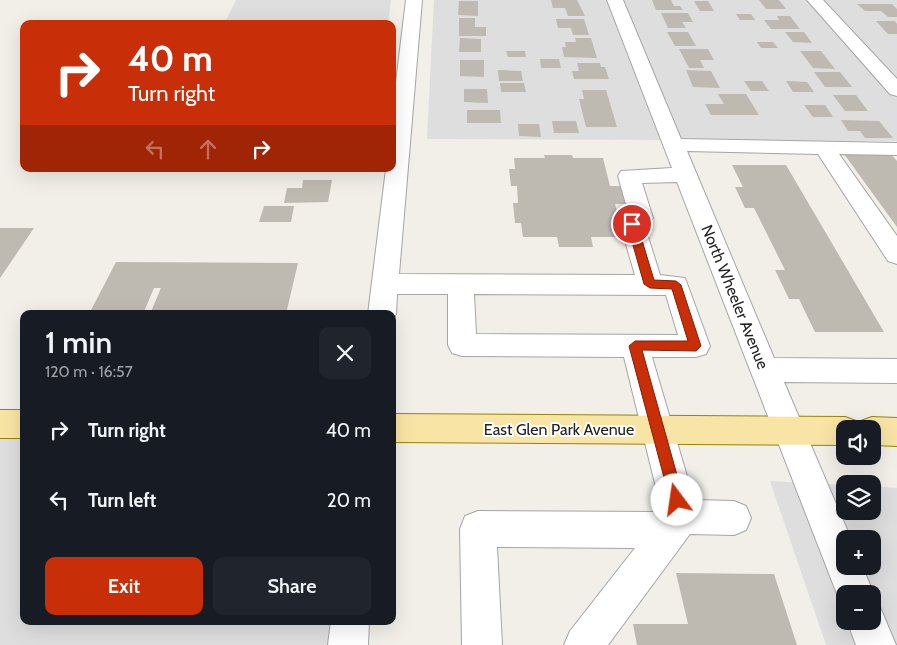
<!DOCTYPE html>
<html lang="en">
<head>
<meta charset="utf-8">
<style>
  body { margin:0; font-family:Cabin,sans-serif; background:#20242c; color:#f1f3f6; height:100vh; display:flex; flex-direction:column; font-size:19px; white-space:nowrap }
  * { box-sizing:border-box; margin:0 }
  p { font-size:16px; color:#9ea1a6 }
  .icon { flex:none; width:28px; height:28px; fill:none; stroke:currentColor; stroke-width:2; stroke-linecap:round; stroke-linejoin:round }
  .map { position:relative; flex:1; overflow:hidden }
  .panel { position:absolute; left:20px; top:310px; width:376px; height:315px; display:flex; flex-direction:column; background:#171b24; border-radius:10px; box-shadow:0 5px 20px #0002 }
  .panel>* { flex:none }
  .guide { position:absolute; left:20px; top:20px; width:376px; height:152px; border-radius:10px; box-shadow:0 5px 20px #0002; background:#c82f09; color:#fff; overflow:hidden }
  .controls { position:absolute; left:836px; top:420px; display:grid; gap:10px }
  .controls a { display:grid; place-items:center; width:45px; height:45px; border-radius:10px; background:#171b24; box-shadow:0 5px 20px #0002; font-size:25px }
  .pin { position:absolute; display:grid; place-items:center; width:42px; height:42px; color:#fff; margin:-21px; border:2px solid #fff; border-radius:50%; box-shadow:0 1px 5px #0007 }
  .me { position:absolute; width:55px; margin:-28px; rotate:346deg; stroke-linejoin:round; filter:drop-shadow(0 0 4px #0008) }
  .turn { display:flex; align-items:center; gap:18px; height:105px; padding:0 25px; font-size:22px }
  .turn .icon { width:65px; height:65px; stroke-width:2.5 }
  .turn b { display:block; font-size:35px; line-height:42px }
  .lanes { display:flex; align-items:center; height:48px; padding:0 25px; background:#0003; justify-content:center; gap:25px; direction:ltr }
  .lanes .off { opacity:.35 }
  .round { display:grid; place-items:center; flex:none; width:52px; height:52px; border-radius:10px; background:#20242c }
  .summary { display:flex; align-items:center; justify-content:space-between; height:85px; padding:0 25px }
  h1 { font-size:30px; font-weight:600; line-height:38px }
  .button { display:flex; gap:10px; margin-top:auto; padding:10px 25px }
  .button a { flex:1; height:58px; border-radius:10px; background:#c82f09; color:#fff; font-size:20px; font-weight:600; line-height:58px; text-align:center }
  .button a+a { background:#20242c; color:#f1f3f6 }
  ul { padding:0; list-style:none }
  li { display:flex; align-items:center; gap:15px; height:70px; padding:0 25px }
  li div { flex:1 }
  li b { display:block; font-size:19px }
  li em { font-style:normal }
  .map>svg:first-child { display:block }
</style>
</head>
<body>
<div class="map">
<svg width="897" height="645" viewBox="0 0 897 645">
  <rect width="100%" height="100%" fill="#f1efe8"/>
  <path fill="#dfdede" fill-rule="evenodd" d="M236,0H391L388,24H224Z
    M434,0H897V141L427,139Z
    M0,432H24V621H339L336,645H0Z
    M770,481L845,485V511H872L873,486L897,488V645H826ZM845,539H872V566H845ZM845,594H872V621H845Z"/>
  <path fill="#beb9b1" d="M551,0H577L585,16H568L565,8H553Z
    M652,0H671L674,6H680L683,10H656Z
    M759,0H779L786,9H766Z
    M459,1H478V16L458,15Z
    M694,1H708L714,11H700Z
    M857,4H892L897,9V17H888L881,11H865Z
    M661,13H688L693,22H682L686,28H668Z
    M736,14H751L755,20H740Z
    M777,16H790L800,29H771L764,20H779Z
    M459,18H475V27H486V36H459Z
    M556,19H584L589,35H573L571,28H558Z
    M876,21H895L897,24V34H888Z
    M667,32H688L696,46H675Z
    M785,32H804L812,43L793,42Z
    M460,38L481,39V52H459Z
    M575,38H591L597,58L564,57L562,47H566L565,42H576Z
    M757,42H773L778,48H761Z
    M679,49H708L714,60H700L704,68H689Z
    M506,51H525L526,57H508Z
    M800,51H821L835,69L813,68Z
    M540,59H559L561,68H541Z
    M460,60H484V77L460,76Z
    M577,63H600L601,67H605L609,79H574L572,71H579Z
    M498,70L521,71L523,81H499Z
    M686,70L711,71L720,88L693,87Z
    M814,72H840L852,87H825Z
    M744,81H762L769,91H751Z
    M786,81L807,82L814,92H793Z
    M500,83H524L526,92H501Z
    M464,89H487L488,103L464,102Z
    M582,90H606L617,127H586L579,99H584Z
    M718,94H746L759,115H711L705,104H724Z
    M833,95H856L868,111H845Z
    M804,105H825L833,117H813Z
    M467,110H500L501,123H467Z
    M841,120L879,121L893,138H865L860,131H848Z
    M552,121H576L579,133H554Z
    M518,124H539L541,137L519,136Z
    M844,154H891L897,161V227Z
    M544,155H572L573,158H603L610,186H627L633,204H615L624,237H591L593,247H559L557,237H523L521,223H515L513,203H518L517,186H511L509,169H515L514,158H545Z
    M732,165H786L884,332H815L799,299H789L775,270H785L754,208H745L735,187H743Z
    M303,180H332L328,202L284,203L287,188H302Z
    M264,206H294L291,222H259Z
    M0,228H34L0,278Z
    M116,262L298,263L286,314H150L161,288H154L143,314H89Z
    M676,573L774,574L797,645H637L633,624H688Z"/>
  <g fill="none" stroke-linecap="round" stroke-linejoin="round">
    <g stroke="#a5a5a5" stroke-width="2">
      <path id="minor" d="M406,0H422L399,274L635,275L620,224L629,215L618,176L621,171L672,168L607,0H623L681,139L897,143V155L839,154L897,236V264L888,261L818,154L687,151L774,358L897,359V383L784,382L851,539H845V566H862L874,594L872,597V594H845V609L842,607L677,182L642,183L653,218L645,227L660,275L685,278L710,346L706,354L696,357H652L694,500L734,501L746,506L751,518L746,530L734,535L690,534L608,645H564L570,631L635,548L497,547L502,645H462L460,529L465,516L478,511L662,512L624,357L462,356L452,353L448,345V294H397L396,314L392,320V314H368L386,169H392V115ZM474,294L666,295L678,335L476,334Z
        M807,0H823L897,79V96L890,94Z
        M872,604L880,607L896,645H856L847,621H872Z
        M331,621H369L368,645H328Z"/>
    </g>
    <g stroke="#968407" stroke-width="2">
      <path id="major" d="M0,410H24V438H0Z
        M392,414L845,417L856,421L858,426L861,421L872,417L897,418V446L872,445V429H845V445L392,442Z"/>
    </g>
    <use href="#minor" fill="#fff" fill-rule="evenodd"/>
    <use href="#major" fill="#f8e5a5" fill-rule="evenodd"/>
  </g>
  <path fill="#c82f09" stroke="#821f06" d="M632,220L637,224L654,280L676,281L681,285L701,346L696,351L642,350L684,500L682,505L677,507L672,505L670,500L629,346L635,341H688L672,289L650,288L644,284L627,224Z"/>
  <g text-anchor="middle" dominant-baseline="central" stroke-width="4" stroke-linejoin="round" paint-order="stroke">
    <g font-size="16" fill="#212121" stroke="#fff">
      <text transform="translate(735 297) rotate(68)">North Wheeler Avenue</text>
      <text x="559" y="429">East Glen Park Avenue</text>
    </g>
  </g>
</svg>
<div class="controls">
<a><svg class="icon" aria-label="sound" viewBox="0 0 24 24"><path d="M4 9h4l5-4v14l-5-4H4zM17 9q2 3 0 6"/></svg></a>
<a><svg class="icon" aria-label="layers" viewBox="0 0 24 24"><path d="M12 4l9 5-9 5-9-5zM3 14l9 5 9-5"/></svg></a>
<a>+</a>
<a>−</a>
</div>
<div class="pin" style="left:632px;top:224px;background:#d93025"><svg class="icon" aria-label="arrive" viewBox="0 0 24 24"><path d="M6 21V4h12l-3 4 3 4H6"/></svg></div>
<svg class="me" style="left:677px;top:500px" viewBox="-20 -20 40 40"><circle r="19" fill="#fff"/><path d="M0-13L10 11 0 6-10 11z" fill="#c82f09"/></svg>
<div class="guide">
<div class="turn"><svg class="icon" aria-label="right" viewBox="0 0 24 24"><path d="M7 20v-9h11M14 6l5 5-5 5"/></svg><div><b>40 m</b>Turn right</div></div>
<div class="lanes"><svg class="icon off" aria-label="left" viewBox="0 0 24 24"><path d="M17 20v-9H6M10 6l-5 5 5 5"/></svg><svg class="icon off" aria-label="ahead" viewBox="0 0 24 24"><path d="M12 20V5M6 11l6-6 6 6"/></svg><svg class="icon" aria-label="right" viewBox="0 0 24 24"><path d="M7 20v-9h11M14 6l5 5-5 5"/></svg></div>
</div>
<section class="panel">
<div class="summary"><div><h1>1 min</h1><p>120 m · 16:57</p></div><a class="round"><svg class="icon" aria-label="close" viewBox="0 0 24 24"><path d="M6 6l12 12M18 6L6 18"/></svg></a></div>
<ul>
<li><svg class="icon" aria-label="right" viewBox="0 0 24 24"><path d="M7 20v-9h11M14 6l5 5-5 5"/></svg><div><b>Turn right</b></div><em>40 m</em></li>
<li><svg class="icon" aria-label="left" viewBox="0 0 24 24"><path d="M17 20v-9H6M10 6l-5 5 5 5"/></svg><div><b>Turn left</b></div><em>20 m</em></li>
</ul>
<div class="button"><a>Exit</a><a>Share</a></div>
</section>
</div>
</body>
</html>
